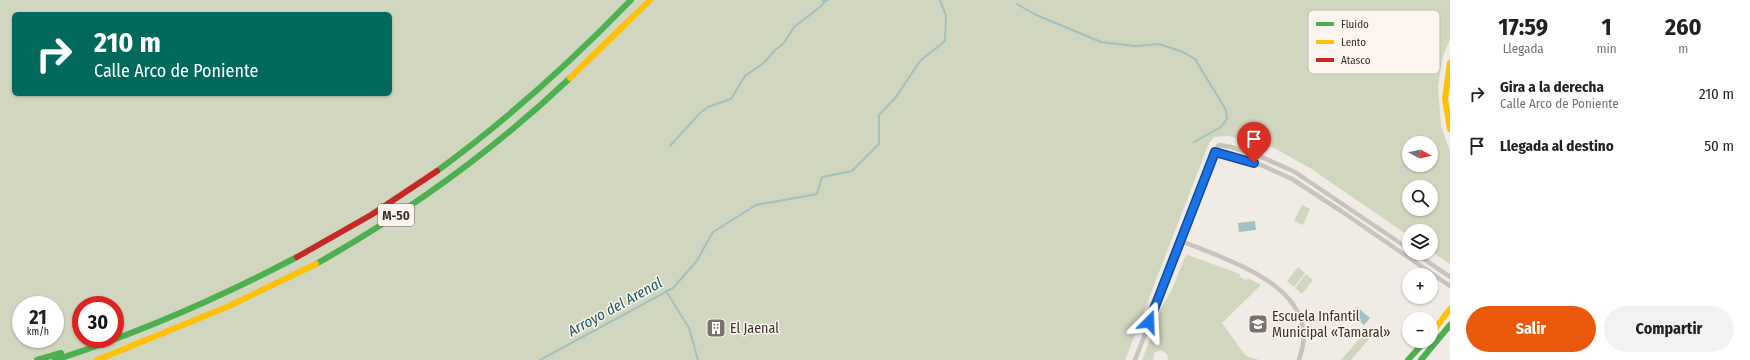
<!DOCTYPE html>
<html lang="es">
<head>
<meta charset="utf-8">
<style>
  body { margin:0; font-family:"Fira Sans Condensed",sans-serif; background:#f2f2f2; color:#202124; height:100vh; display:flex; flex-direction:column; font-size:15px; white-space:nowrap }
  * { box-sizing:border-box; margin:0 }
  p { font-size:13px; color:#757577 }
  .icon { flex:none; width:22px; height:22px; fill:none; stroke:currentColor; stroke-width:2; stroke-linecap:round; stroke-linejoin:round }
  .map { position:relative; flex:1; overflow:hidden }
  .sheet { display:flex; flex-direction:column; background:#fff; width:300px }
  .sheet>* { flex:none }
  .hud { position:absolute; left:12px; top:12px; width:380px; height:84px; border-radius:6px; box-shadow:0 1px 3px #0004; background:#00695c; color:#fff; overflow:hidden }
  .needle { width:26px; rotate:98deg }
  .buttons { position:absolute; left:1402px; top:136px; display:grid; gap:8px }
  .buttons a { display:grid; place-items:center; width:36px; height:36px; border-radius:50%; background:#fff; box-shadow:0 1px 3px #0004; font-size:20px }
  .speed { position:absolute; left:12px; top:296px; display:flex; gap:8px; font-size:20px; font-weight:700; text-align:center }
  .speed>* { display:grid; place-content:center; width:52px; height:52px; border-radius:50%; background:#fff; box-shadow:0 1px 3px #0004; line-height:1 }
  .speed small { font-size:10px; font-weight:400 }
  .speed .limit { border:6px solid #d22; background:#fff; color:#111 }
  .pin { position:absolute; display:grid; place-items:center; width:34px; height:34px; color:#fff; margin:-41px -17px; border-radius:50% 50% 50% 0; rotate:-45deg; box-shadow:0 0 4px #0007 }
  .pin .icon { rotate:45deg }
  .me { position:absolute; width:44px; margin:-22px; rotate:21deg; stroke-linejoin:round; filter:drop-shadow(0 0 3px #0008) }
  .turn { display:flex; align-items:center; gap:14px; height:84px; padding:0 16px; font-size:18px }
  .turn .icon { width:52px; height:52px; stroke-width:2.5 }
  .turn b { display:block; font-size:28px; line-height:34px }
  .eta { display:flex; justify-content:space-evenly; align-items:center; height:68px; text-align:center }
  .eta b { font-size:24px; font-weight:700; line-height:28px }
  .action { display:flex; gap:8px; margin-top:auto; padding:8px 16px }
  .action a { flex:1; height:46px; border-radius:24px; background:#ea580c; color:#fff; font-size:16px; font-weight:700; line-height:46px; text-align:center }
  .action a+a { background:#f2f2f2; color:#202124 }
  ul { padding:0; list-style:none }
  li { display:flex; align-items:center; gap:12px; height:52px; padding:0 16px }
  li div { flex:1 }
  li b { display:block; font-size:15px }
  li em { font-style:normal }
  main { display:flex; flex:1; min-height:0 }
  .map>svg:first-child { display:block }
</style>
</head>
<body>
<main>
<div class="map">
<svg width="1450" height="360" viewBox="0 0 1450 360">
  <rect width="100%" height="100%" fill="#f0ebe5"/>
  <path fill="#d1d6bf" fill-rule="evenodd" d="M0,0H1450V39L1443,56L1438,86L1441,125L1450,152V264L1431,251V231H1409V236L1310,168L1274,148L1229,136L1214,137L1209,143L1125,360H0ZM14,14H390V94H14ZM1409,143H1431V165H1409ZM1409,187H1431V209H1409ZM21,305H55V339H21ZM81,305H115V339H81Z
    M1302,205L1310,209L1303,225L1294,221Z
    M1188,255L1240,274V277L1246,280L1248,278L1261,285L1222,323L1246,356L1259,360H1168L1167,354L1161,350L1154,353L1153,360H1142L1163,305L1172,289L1185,257Z
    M1298,267L1305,273L1294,287L1287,281Z
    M1306,274L1313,280L1302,294L1295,288Z
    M1370,327L1375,332L1351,360H1341Z"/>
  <path fill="#a1c2c1" d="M1255,221L1256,230L1239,232L1238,223Z
    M1357,307L1370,318L1364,325L1351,313Z"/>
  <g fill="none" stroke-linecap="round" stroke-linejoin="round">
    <path stroke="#a1c2c1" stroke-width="2" d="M822,0L825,1L828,0
      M1017,4L1034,14L1101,42L1135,46L1159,44L1183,52L1195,59L1226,110L1227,119L1221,127L1194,142
      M670,146L700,113L708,107L731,99L745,76L765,62L775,50L784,43L794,27L820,7L825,1
      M666,291L689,328L698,360
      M540,360L673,288L696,262L713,232L756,205L817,194L822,177L852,171L879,144V115L896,97L920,61L945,41L946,16L940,0"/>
  </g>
  <path fill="#c3afa7" d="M710,324L722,325V332L709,331Z"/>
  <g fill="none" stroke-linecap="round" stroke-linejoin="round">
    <path stroke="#c9c3be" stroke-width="4.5" d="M1215,152L1261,165L1292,179L1341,211L1450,286
      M1181,241C1220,257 1298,280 1303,330C1305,340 1302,350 1299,360
      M1415,253L1450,277
      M1135,360L1217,148L1219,145L1231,147L1264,158L1295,172L1409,249"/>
    <path stroke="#4caf50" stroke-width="6" d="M437,171C507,120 571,62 631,0
      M316,264C408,212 493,151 570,78
      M37,360L61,353
      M55,360C139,333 219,298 297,257
      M1408,360L1425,341
      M1421,360L1450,325"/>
    <path stroke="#ffc107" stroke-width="6" d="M1450,63L1445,99L1450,129
      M570,78L650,0
      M1431,334L1450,309
      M97,360L227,307L316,264"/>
    <path stroke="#c62828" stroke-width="6" d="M297,257L371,215L437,171"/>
  </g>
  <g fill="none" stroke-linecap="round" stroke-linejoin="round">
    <g stroke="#114b97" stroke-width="10">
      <path id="route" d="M1149,322L1215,152L1254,163"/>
    </g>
    <use href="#route" stroke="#1a73e8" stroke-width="7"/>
  </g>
  <defs>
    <g id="school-square" transform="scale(1)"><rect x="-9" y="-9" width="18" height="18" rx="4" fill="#7a716c" stroke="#fbf5ee"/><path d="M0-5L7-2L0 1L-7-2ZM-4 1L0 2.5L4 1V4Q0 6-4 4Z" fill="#fff"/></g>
    <g id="building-square" transform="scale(1)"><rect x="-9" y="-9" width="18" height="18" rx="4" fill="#7a716c" stroke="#fbf5ee"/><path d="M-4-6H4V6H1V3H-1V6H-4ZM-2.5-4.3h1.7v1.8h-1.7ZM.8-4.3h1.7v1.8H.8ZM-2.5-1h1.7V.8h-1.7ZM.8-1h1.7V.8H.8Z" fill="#fff"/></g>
  </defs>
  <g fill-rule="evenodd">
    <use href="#school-square" x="1258" y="324"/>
    <use href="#building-square" x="716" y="328"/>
  </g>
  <g text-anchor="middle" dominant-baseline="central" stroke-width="3" stroke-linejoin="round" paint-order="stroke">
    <rect fill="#fbf5ee" stroke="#756b66" stroke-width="1" x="378" y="204" width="36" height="22" rx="3"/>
    <g font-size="13" font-weight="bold" fill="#3b302b">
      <text x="396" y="215">M-50</text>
    </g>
    <g font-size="14" fill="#3b302b" stroke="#fbf5ee" text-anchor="start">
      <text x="1272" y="316">Escuela Infantil<tspan x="1272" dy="16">Municipal «Tamaral»</tspan></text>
      <text x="730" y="328">El Jaenal</text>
    </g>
    <g font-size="15" font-style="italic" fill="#1f5a5e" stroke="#fbf5ee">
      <text transform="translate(615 307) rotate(-29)">Arroyo del Arenal</text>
    </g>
  </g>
  <rect x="1308" y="10" width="132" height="64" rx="6" fill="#fbf5ee" stroke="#c1bab4" stroke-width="1"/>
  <rect x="1316" y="22" width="18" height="4" fill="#4caf50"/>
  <rect x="1316" y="40" width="18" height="4" fill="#ffc107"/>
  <rect x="1316" y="58" width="18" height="4" fill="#c62828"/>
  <g font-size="11" fill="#3b302b">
    <text x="1341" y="28">Fluido</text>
    <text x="1341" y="46">Lento</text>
    <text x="1341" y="64">Atasco</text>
  </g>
</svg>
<div class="buttons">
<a><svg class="needle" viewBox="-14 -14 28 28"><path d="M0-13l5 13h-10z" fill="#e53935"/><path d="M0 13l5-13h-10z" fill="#757577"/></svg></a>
<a><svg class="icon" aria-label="search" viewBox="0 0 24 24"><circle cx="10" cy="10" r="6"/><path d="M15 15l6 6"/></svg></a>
<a><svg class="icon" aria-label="layers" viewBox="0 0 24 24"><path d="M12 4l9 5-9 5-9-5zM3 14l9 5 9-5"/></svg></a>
<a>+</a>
<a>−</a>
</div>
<div class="speed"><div>21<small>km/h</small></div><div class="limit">30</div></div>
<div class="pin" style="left:1254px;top:163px;background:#d93025"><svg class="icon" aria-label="arrive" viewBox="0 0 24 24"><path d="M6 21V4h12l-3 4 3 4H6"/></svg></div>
<svg class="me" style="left:1149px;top:322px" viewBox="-20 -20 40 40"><path d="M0-17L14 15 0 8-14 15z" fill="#1a73e8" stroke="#fff" stroke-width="4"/></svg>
<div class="hud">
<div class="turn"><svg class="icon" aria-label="right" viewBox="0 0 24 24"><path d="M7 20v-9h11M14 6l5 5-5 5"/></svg><div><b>210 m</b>Calle Arco de Poniente</div></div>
</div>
</div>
<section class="sheet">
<div class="eta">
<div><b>17:59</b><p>Llegada</p></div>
<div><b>1</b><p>min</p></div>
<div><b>260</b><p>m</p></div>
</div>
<ul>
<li><svg class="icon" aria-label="right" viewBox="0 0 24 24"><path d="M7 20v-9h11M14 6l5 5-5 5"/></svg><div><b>Gira a la derecha</b><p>Calle Arco de Poniente</p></div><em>210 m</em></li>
<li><svg class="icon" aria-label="arrive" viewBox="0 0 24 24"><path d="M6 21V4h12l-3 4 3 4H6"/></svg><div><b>Llegada al destino</b></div><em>50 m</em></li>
</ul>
<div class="action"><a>Salir</a><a>Compartir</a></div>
</section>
</main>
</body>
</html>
